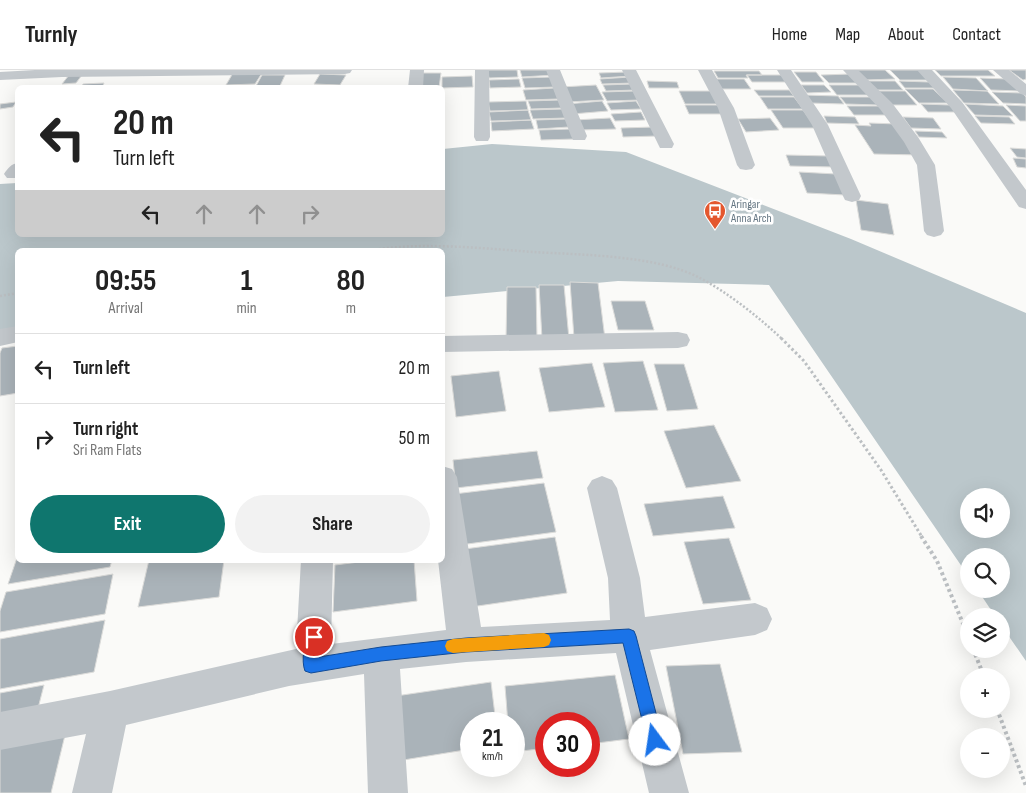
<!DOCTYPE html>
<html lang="en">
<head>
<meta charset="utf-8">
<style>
  body { margin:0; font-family:"Sofia Sans Condensed",sans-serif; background:#f2f2f2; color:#222; height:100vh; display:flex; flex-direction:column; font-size:19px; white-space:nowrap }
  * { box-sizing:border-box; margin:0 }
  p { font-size:16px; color:#767676 }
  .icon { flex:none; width:28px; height:28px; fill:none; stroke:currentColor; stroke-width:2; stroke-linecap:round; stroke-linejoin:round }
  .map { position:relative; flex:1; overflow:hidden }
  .panel { position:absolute; left:15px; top:178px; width:430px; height:315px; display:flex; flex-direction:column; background:#fff; border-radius:8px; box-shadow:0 5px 20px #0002 }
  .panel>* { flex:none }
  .guide { position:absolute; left:15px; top:15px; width:430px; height:152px; border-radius:8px; box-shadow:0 5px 20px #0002; background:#fff; color:#222; overflow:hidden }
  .tools { position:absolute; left:960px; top:418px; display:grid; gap:10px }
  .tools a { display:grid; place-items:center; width:50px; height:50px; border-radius:50%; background:#fff; box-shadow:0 5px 20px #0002; font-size:25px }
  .speed { position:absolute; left:460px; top:642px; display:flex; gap:10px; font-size:25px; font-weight:700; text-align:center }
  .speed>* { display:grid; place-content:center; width:65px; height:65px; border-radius:50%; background:#fff; box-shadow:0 5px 20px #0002; line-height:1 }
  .speed small { font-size:12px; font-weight:400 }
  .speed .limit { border:8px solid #d22; background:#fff; color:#111 }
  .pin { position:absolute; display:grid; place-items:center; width:42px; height:42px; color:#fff; margin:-21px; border:2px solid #fff; border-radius:50%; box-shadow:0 1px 5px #0007 }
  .me { position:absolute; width:55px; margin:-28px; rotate:346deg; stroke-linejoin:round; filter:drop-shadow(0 0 4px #0008) }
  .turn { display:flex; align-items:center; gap:18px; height:105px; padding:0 15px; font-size:22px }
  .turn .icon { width:65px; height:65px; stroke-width:2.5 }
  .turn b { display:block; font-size:35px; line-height:42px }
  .lanes { display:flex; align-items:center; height:48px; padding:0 15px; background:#0003; justify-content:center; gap:25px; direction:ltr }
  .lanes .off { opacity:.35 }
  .eta { display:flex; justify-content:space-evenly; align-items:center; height:85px; text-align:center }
  .eta b { font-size:30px; font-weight:700; line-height:35px }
  .button { display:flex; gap:10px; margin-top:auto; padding:10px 15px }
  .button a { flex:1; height:58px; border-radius:30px; background:#0f766e; color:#fff; font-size:20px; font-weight:700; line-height:58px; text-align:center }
  .button a+a { background:#f2f2f2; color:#222 }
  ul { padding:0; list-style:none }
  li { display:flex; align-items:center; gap:15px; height:70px; padding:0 15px; border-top:1px solid #e0e0e0 }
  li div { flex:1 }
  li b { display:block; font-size:19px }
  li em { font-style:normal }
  header { display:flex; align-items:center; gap:30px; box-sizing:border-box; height:70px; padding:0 25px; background:#fff; border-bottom:1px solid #e0e0e0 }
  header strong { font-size:24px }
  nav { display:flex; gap:28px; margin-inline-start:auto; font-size:18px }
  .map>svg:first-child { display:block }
</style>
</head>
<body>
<header>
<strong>Turnly</strong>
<nav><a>Home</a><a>Map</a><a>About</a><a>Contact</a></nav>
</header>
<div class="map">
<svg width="1026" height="723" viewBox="0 0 1026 723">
  <rect width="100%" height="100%" fill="#fafaf8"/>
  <path fill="#bbc7cb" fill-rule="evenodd" d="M492,74L626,82L851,169L1026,243V591L1001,555V546H995L977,519H1001V486H969V507L769,215L618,211L443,227L442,180H18L17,265L0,267V114L17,113L18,165H442L443,79ZM969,426H1001V459H969Z"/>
  <path fill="#aab3b9" stroke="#dcdcda" d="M487,0H517L518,7L489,8Z
    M520,0H552L554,5L522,7Z
    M856,0H885L895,9L865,10Z
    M890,0H918L929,10H900Z
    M935,0H988L995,6H941Z
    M1009,0H1026V9L1023,10Z
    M714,1H759L762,5H746L748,8H718Z
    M628,2L631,6L601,8L599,3Z
    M794,2H816L824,12H802Z
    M233,3H262L255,14L226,15Z
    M419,3H441L439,18H417Z
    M320,4L346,5L340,15L314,14Z
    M851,4L859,13H829L821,5Z
    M69,5H82L76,13L62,14Z
    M262,5H285L279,18H255Z
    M747,5H782L787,12H752Z
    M472,6L473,17L442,18V7Z
    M552,7L556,17L525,18L522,8Z
    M630,7L633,13L602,14L600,9Z
    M943,7L976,8L988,21L953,19Z
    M980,8L1008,9L1020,21L991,20Z
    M519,9L521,17L490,18L489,10Z
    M715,9H744L751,19H721Z
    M647,11L677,12L679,18H649Z
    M868,11H895L903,20H875Z
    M899,11L929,12L935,18H905Z
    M104,13L102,18H81L83,14Z
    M633,14L636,20L606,21L603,15Z
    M596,15L604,30L568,32L561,17Z
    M801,15H824L831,22L807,23Z
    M829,15H861L869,25H837Z
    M554,18L558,29L526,30L523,20Z
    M905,19H933L948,33H919Z
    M754,20H789L794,26H759Z
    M953,20L987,21L999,34L964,33Z
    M635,21L640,30L607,31L602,22Z
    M679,21H714L721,34H685Z
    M877,21H905L917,35H888Z
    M992,22L1022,23L1026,27V34L1003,33Z
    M804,25L838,26L844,34L810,33Z
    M760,27H794L803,39H768Z
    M840,27H873L879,35L846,34Z
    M560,30L562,38L531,39L528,31Z
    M526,31L528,40L490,41L488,32Z
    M602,31L608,41L572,44L567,34Z
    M636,31L641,39L611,40L607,33Z
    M16,32L13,37L0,39V34Z
    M921,34L950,35L958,42H928Z
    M965,34L1003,36L1013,46L975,45Z
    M685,35H719L724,44H689Z
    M1006,35L1026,36V51H1020Z
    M847,36H881L888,45H854Z
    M563,39L566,48L533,49L530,40Z
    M528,40L531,50L491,51L489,42Z
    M771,40H803L816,58H783Z
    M641,42L645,50L615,51L611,44Z
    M824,46L855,47L859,54L827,53Z
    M975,46L1009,47L1015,54L981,53Z
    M903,47L933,48L941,59L911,58Z
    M610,48L616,59L579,60L575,50Z
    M770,48L779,60L746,62L738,49Z
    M566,49L569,57L538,59L536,50Z
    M531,50L534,59L492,61L491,52Z
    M869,53L897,54L920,85L874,84L855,55L871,56Z
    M654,57L657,66L623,67L621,58Z
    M571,59L575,69L541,70L539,60Z
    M915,61L942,62L947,68L919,67Z
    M1010,78L1026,79V88L1017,87Z
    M786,85L829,86L834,97L790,96Z
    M1013,88L1026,89V98L1017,97Z
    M799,102L836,104L845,125L807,123Z
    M856,130L888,134L894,165L861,160Z
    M570,212L598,213L605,269L574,268Z
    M539,215H564L569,269H542Z
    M507,217H536L537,269H506Z
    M611,231H645L654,260H618Z
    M18,276V323L0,326V283L2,278Z
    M643,291L658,340L615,342L603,293Z
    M592,293L605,337L549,342L539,298Z
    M654,294H684L698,339L667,341Z
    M499,301L506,341L456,347L451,306Z
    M714,355L741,411L686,418L664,361Z
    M537,381L543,408L456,418L453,390Z
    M544,413L556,462L460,475L454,424Z
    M723,426L735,458L653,466L644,434Z
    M555,467L567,523L464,538L457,480Z
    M729,468L751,530L703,534L684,472Z
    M18,485V490H112L110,497L8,514Z
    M149,490H224L219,527L138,537Z
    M375,490H414L417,531L333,542L335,495Z
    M113,504L105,544L0,562V541L6,522Z
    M105,550L94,602L0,619V569Z
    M720,594L742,682L683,684L666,596Z
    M615,605L629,669L589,674V654H546V678L514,682V654H508L505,616Z
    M491,612L496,654H471V679L391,692L389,627Z
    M44,615L36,646L0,653V623Z
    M66,661L51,723H0V673Z"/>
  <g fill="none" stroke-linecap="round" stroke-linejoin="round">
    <path stroke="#bbbfc2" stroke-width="2.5" stroke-dasharray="2 2" stroke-linecap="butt" d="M371,180C424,172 480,178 533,182C583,185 656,185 700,208C727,222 760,248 782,269
      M0,226L18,223"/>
    <path stroke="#bbbfc2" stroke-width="3" stroke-dasharray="2.5 2.5" stroke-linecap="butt" d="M781,268L804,291L881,400L922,467"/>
    <path stroke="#bbbfc2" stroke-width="4" stroke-dasharray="3 3" stroke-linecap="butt" d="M921,466L937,491L969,568
      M973,579L984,606
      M997,639L1026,716"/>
    <path fill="#c3c8cc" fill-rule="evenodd" d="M35,0H352L350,3L345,4L62,7L0,10V2Z
      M410,0H424L423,18H408Z
      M475,0H489L490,67L488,71H476L474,67Z
      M546,0H560L587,66L585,70H573L571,66Z
      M622,0H636L674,74L672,78H660L658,74Z
      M698,0H712L734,38L755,95L752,99L746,100L740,99L737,95L718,38Z
      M777,0H791L828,55L861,126L859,130L852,132L845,130L843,126L812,55Z
      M843,0H858L892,33L918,67L935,95L944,161L941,165L934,167L927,165L924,161L917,95L904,72L880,39Z
      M917,0H932L962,32L1026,120V139L1019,137L951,38Z
      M993,0H1009L1026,14V26L1021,24Z
      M18,93V108H7L4,104C8,98 11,94 18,93Z
      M18,256V272L0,276V259Z
      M678,262L687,264L690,270L687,276L678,278L442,282V266Z
      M442,396L452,399L457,407L481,557L610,550L608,508L587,418L592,410L602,406L612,410L617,418L640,508L645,547L755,533L767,538L772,549L767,560L755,565L650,580L689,723H649L616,583L466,592L400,599L408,723H368L364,604L289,616L126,655L112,723H72L86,664L0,680V642L110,621L296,579L301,490H333L331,574L446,560L438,490H442Z"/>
  </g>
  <path fill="#1a73e8" stroke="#114b97" d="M629,559L634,561L636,566L663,670L661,676L655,679L650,676L647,670L623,573L466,582L381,591L311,603L305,601C301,591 304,572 309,562L314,560L319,562L321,567L319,587L381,577L466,568Z"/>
  <path fill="#f59e0b" d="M544,563L549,565L551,570L549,575L544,577L453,583L447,581L445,576L447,571L453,569Z"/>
  <defs>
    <g id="bus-pin" transform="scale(1.125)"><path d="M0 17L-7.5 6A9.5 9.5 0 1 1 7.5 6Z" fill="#e4572e" stroke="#fff"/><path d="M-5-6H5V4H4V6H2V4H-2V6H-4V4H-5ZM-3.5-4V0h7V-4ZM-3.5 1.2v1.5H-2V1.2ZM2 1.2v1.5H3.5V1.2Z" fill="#fff"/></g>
  </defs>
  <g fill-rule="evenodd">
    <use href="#bus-pin" x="715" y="141"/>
  </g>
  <g text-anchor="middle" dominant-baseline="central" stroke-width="5" stroke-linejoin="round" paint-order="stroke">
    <g font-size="12" fill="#657683" stroke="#fff" text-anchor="start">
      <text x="731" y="134">Aringar<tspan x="731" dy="14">Anna Arch</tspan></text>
    </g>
  </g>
</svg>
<div class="tools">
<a><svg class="icon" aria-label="sound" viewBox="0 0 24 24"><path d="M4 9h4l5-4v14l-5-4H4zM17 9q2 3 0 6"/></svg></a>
<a><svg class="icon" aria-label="search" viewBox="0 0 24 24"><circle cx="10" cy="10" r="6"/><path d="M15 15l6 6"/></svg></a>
<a><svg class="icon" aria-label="layers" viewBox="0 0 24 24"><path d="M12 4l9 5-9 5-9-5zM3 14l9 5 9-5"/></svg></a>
<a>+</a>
<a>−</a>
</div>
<div class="speed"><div>21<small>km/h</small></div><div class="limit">30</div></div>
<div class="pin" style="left:314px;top:567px;background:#d93025"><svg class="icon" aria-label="arrive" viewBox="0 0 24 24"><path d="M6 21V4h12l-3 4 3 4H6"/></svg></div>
<svg class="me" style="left:655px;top:670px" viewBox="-20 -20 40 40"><circle r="19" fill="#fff"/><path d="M0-13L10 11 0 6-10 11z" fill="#1a73e8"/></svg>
<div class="guide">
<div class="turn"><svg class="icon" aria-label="left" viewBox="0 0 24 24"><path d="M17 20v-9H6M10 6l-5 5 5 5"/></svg><div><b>20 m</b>Turn left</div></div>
<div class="lanes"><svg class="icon" aria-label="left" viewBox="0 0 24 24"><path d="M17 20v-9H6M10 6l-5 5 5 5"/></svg><svg class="icon off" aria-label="ahead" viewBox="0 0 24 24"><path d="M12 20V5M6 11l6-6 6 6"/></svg><svg class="icon off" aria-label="ahead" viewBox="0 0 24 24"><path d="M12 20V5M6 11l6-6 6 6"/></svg><svg class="icon off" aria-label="right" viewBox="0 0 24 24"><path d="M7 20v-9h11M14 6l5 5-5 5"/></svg></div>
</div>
<section class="panel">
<div class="eta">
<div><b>09:55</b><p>Arrival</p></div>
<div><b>1</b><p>min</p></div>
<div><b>80</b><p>m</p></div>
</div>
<ul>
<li><svg class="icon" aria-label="left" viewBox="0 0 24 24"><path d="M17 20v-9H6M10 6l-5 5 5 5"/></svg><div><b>Turn left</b></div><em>20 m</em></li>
<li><svg class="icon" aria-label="right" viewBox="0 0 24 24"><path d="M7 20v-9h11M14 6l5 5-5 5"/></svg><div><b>Turn right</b><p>Sri Ram Flats</p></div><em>50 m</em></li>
</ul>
<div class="button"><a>Exit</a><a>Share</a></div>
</section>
</div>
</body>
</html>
